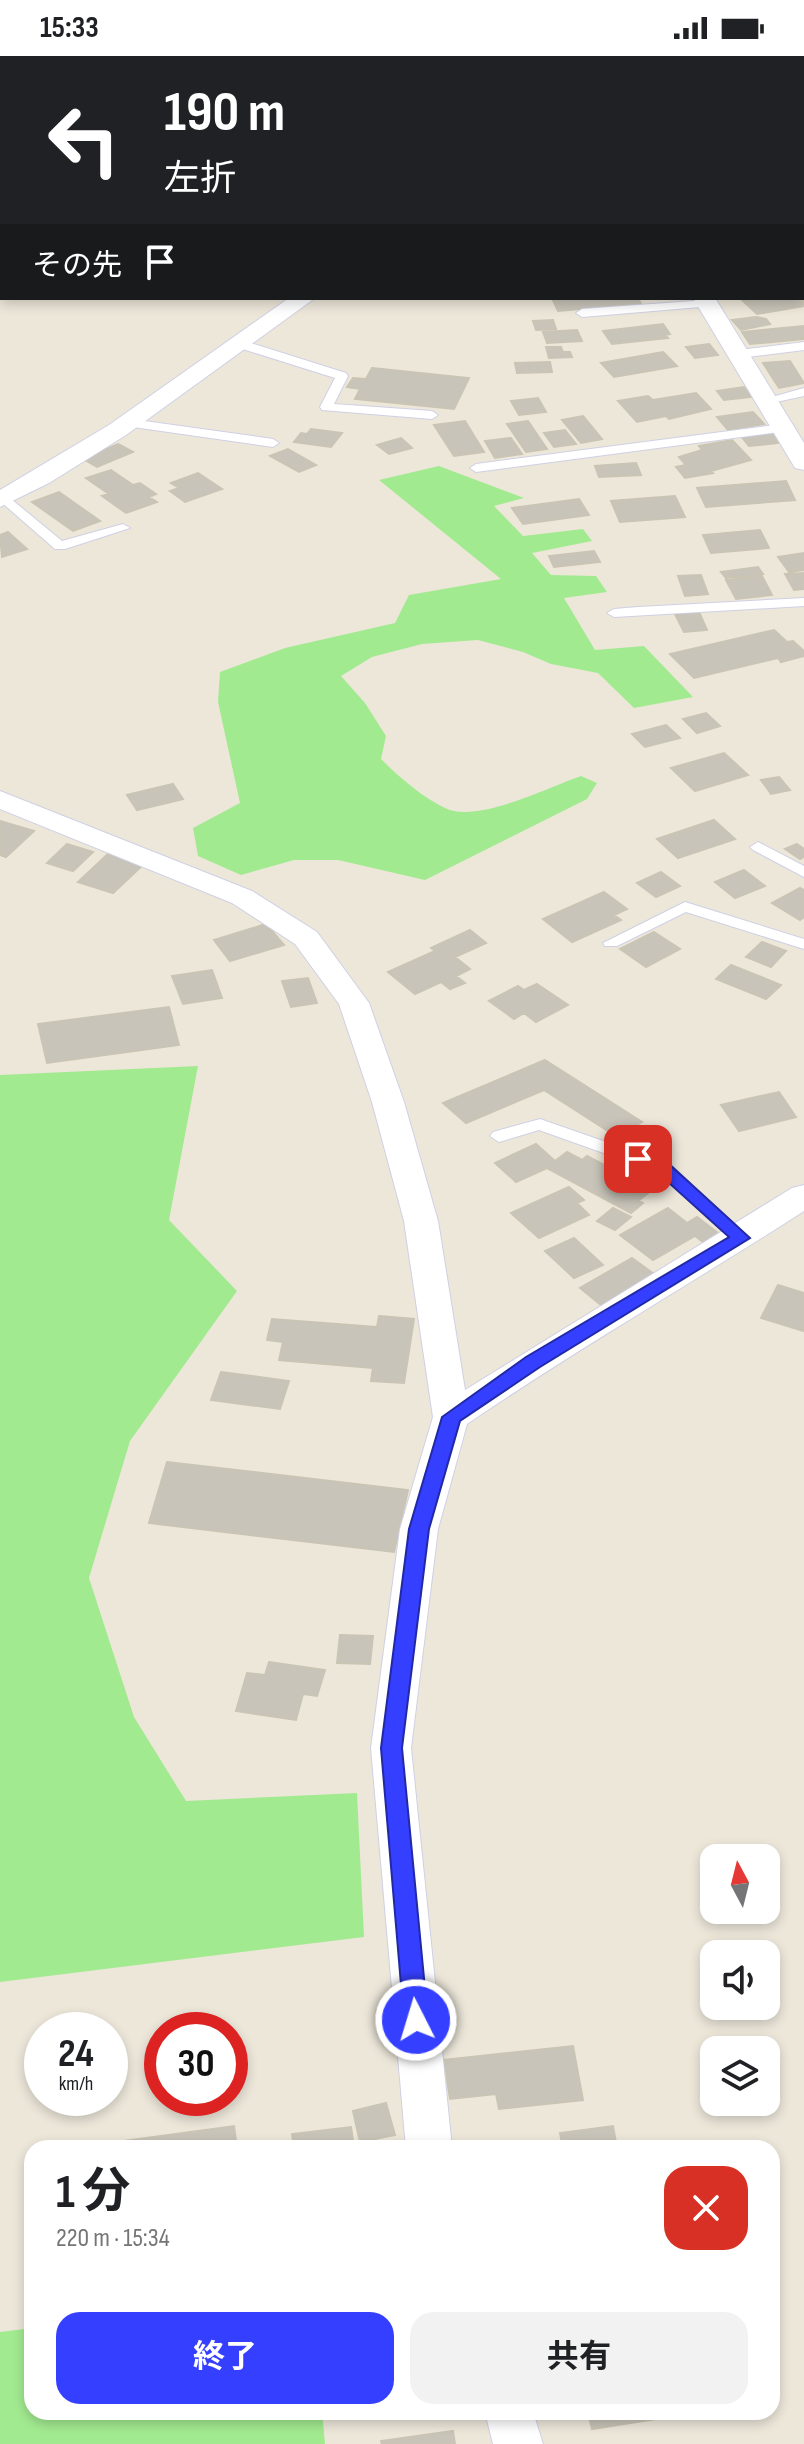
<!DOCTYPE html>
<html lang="ja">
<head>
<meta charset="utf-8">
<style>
  body { margin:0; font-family:"Sofia Sans Condensed","Noto Sans JP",sans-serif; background:#f2f2f2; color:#202124; height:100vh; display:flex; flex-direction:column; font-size:30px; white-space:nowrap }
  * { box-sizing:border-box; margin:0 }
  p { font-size:26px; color:#757577 }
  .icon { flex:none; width:44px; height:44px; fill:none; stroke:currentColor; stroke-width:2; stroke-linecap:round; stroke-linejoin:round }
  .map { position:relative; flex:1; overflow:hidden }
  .details { position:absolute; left:24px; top:2084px; width:756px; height:280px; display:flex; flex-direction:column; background:#fff; border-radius:24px; box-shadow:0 4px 12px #0003 }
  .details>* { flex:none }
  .guide { position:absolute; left:0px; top:0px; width:804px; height:244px; box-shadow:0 4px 12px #0003; background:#202124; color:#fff; overflow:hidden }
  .needle { width:52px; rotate:353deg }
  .fabs { position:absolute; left:700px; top:1788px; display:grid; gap:16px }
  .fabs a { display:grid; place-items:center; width:80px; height:80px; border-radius:16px; background:#fff; box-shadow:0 4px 12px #0003; font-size:40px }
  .speed { position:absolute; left:24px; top:1956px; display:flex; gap:16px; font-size:40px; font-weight:700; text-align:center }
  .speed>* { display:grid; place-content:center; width:104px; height:104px; border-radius:50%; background:#fff; box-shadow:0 4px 12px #0003; line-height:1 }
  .speed small { font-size:20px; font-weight:400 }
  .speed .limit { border:12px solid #d22; background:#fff; color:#111 }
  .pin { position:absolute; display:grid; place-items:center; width:68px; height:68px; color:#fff; margin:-34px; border-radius:16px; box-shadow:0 4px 12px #0006 }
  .me { position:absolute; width:88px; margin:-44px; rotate:355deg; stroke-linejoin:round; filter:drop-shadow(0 0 6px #0008) }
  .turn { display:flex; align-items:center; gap:28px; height:168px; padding:0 32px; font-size:36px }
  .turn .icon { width:104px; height:104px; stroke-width:2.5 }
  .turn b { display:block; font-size:56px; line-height:68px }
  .then { display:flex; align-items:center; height:76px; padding:0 32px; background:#0003; gap:16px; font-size:30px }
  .round { display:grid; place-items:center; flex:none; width:84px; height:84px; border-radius:24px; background:#f2f2f2 }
  .headline { display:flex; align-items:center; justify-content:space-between; height:136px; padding:0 32px }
  h1 { font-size:48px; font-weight:700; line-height:60px }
  .button { display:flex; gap:16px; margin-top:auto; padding:16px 32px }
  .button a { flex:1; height:92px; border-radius:24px; background:#353fff; color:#fff; font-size:32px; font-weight:700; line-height:92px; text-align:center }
  .button a+a { background:#f2f2f2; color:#202124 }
  .status { display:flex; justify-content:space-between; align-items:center; height:56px; padding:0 40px; background:#fff; direction:ltr }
  .status svg { height:22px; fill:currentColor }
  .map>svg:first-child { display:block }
</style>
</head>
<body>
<div class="status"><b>15:33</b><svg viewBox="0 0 49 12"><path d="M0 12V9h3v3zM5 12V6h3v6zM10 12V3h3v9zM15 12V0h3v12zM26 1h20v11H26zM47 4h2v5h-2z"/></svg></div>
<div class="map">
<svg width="804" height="2388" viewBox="0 0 804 2388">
  <rect width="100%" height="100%" fill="#ede7da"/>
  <path fill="#a2ea90" d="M439,410L524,442L494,450L523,480L583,473L592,485L532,497L551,519L596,520L607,536L564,542L595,594L644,590L693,641L634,652L598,617L551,608L523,596L478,584L422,588L372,601L341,620L365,647L386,680L381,703C399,721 422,741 445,752C476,768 549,731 581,720L597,727L587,743L425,824L338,804H294L241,819L198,800L193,772L240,747L218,646L220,616L285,592L395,567L409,539L501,523L379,424Z
    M198,1010L169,1164L237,1235L130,1385L89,1522L134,1661L186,1745L357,1737L364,1881L0,1926V1019Z
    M32,2272V2356H322L325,2388H0V2276Z"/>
  <path fill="#c8c4b9" stroke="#c9c4b3" stroke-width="2" d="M802,235L804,250L757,258L743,245L802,242Z
    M552,242H638L641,248L558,255Z
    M756,261L766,263L770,268L741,274L732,264Z
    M553,264L556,273L536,274L533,265Z
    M663,268L670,278L665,279L668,282L612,288L603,275Z
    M804,270V283L750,288L742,276Z
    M577,274L582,285L547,287L543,276Z
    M709,288L718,299L695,302L686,291Z
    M546,291H561L563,296H570L572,301L549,302Z
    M663,296L677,310L614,321L601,307Z
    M790,305L804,327L779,332L763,307Z
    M550,306L552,316L517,317L515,307Z
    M372,312L469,322L454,353L355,343L360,333L347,331L353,322L366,323Z
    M744,331L751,341L724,344L717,335Z
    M696,337L711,353L669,363L666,360L637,366L618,345L648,340L653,344Z
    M538,342L546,356L519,359L511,345Z
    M753,356L764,368L728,374L717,361Z
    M583,360L602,383L581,387L562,364Z
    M465,365L484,396L454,400L434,369Z
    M528,365L547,393L526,396L507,368Z
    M311,373L342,377L331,391L294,386L301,377L307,378Z
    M565,374L576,388L554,391L544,377Z
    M771,376L778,387L749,390L741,380Z
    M401,382L412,392L389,398L377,389Z
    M511,382L522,398L495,402L485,385Z
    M732,384L751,404L711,415L713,417L685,422L676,411L686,409L679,401L702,394L699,390Z
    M118,388L133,396L97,411L83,403Z
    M288,393L316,409L299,416L270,400Z
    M636,407L641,419L599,421L595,410Z
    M111,414L133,429L140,427L156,438L149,441L157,446L126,457L102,440L109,438L86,422Z
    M198,417L222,433L185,446L170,435L179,432L171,427Z
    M786,425L795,444L706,451L697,432Z
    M59,436L100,465L73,475L32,446Z
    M675,440L685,461L620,466L611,445Z
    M579,443L589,459L523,468L512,452Z
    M760,474L769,492L711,497L703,479Z
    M8,476L27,493L2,501L0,479Z
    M594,495L600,506L554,511L549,500Z
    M804,497V514L789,516L778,501Z
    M758,511L763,518L726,522L721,516Z
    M804,517V533L794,534L785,518Z
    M701,519L708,538L685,540L678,520Z
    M762,520L772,539L736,543L726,524Z
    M699,556L707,574L684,576L675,558Z
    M774,574L787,586L793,585L804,595V600L781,606L778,602L694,622L670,598Z
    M706,657L720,670L697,677L683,663Z
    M666,669L680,682L645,691L632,678Z
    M724,697L748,719L695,735L671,712Z
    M779,721L790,734L771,738L761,724Z
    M173,728L183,743L137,754L127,739Z
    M714,764L735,783L678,802L657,783Z
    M0,765L34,775L6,801L0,799Z
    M67,788L93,796L73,815L47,807Z
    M797,788L804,793V801L800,803L785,793Z
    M109,797L144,808L113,837L78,826Z
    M744,814L765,830L735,842L715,826Z
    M661,816L680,830L656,841L637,827Z
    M800,832L804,834V861L800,864L772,847Z
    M604,836L627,853L614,859L621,864L572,886L543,863Z
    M266,868L284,889L230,905L214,884Z
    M470,874L486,887L455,901L470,913L456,920L465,927L450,933L441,926L415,938L388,916L435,895L431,892Z
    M654,876L680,893L646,911L620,893Z
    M762,886L786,895L771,911L746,901Z
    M731,909L781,929L766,943L716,923Z
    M212,914L222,942L183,948L172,920Z
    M308,922L317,947L291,951L282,925Z
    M537,928L568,949L536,966L524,957L514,963L489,945L518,930L524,934Z
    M169,951L179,989L47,1007L38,968Z
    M545,1004L642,1066L633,1071L638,1074L622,1084L544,1034L466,1067L443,1047Z
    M779,1036L796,1061L739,1075L721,1049Z
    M536,1088L555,1105L567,1096L582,1104L587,1100L652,1134L638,1145L643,1147L631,1157L547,1112L516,1126L495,1107Z
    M569,1131L584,1144L577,1147L589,1159L539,1182L511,1157Z
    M613,1152L631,1161L615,1174L597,1165Z
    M668,1152L687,1167L697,1161L718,1177L703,1186L695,1180L653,1204L620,1179Z
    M574,1182L603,1209L574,1222L545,1195Z
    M632,1202L654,1218L601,1249L580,1232Z
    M778,1229L804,1237L803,1275L761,1262Z
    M379,1260L414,1263L404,1327L371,1325L373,1312L279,1304L283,1286L267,1284L272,1263L377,1271Z
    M221,1316L289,1325L280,1353L211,1344Z
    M167,1406L408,1434L394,1496L149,1467Z
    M340,1579L373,1580L370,1608L337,1607Z
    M269,1606L325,1614L317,1640L303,1638L296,1664L236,1655L247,1617L265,1619Z
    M573,1990L583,2044L499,2053L496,2038L450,2043L444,2004Z
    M386,2047L395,2079L360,2086L353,2055Z
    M234,2070L237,2092H86V2090Z
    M613,2070L617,2092H563L560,2077Z
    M351,2071L354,2092H294L292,2078Z
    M588,2356H688V2358L592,2373Z
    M453,2375L455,2388H382L381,2385Z"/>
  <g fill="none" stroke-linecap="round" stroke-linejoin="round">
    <g stroke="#cfd0e4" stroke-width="2">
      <path id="lane" d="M802,201H804V207H802Z
        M708,244L712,246V250L582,261L576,257L582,253Z
        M233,284H241L346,317L348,320L334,348L432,355L438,359L432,363L322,354L320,351L335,322L233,290Z
        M804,286V294L739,302L733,298L739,294Z
        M804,332V340L767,348L761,344Z
        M130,363L273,383L279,387L273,391L126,370V364Z
        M783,368L787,369V375L476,416L470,412L476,408Z
        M5,438L62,485L123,468L130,472L65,493H55L0,445V439Z
        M804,542V550L614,561L607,557L614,553L638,551Z
        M758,786L804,810V821L753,794L750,791Z
        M685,846L804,883V893L686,856L617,890H605L603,887Z
        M540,1063L669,1108L750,1182L741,1188L735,1186L657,1116L539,1074L499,1086L490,1080L493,1076Z"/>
    </g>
    <g stroke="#cfd0e4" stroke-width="2">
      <path id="street" d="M578,0H600L601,2H579Z
        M804,27V40L802,41V28Z
        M802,63H804V75H802Z
        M289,242H315L126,379L49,427L0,451V434L109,369Z
        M693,242H715L804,387V414L795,412Z
        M0,735L252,835L317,876L369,947L404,1046L438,1165L465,1334L792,1132L804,1129V1155C692,1227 577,1293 467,1368L438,1473L411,1692L452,2092H406L371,1692L400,1473L433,1361L404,1165L372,1046L339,948L295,888L232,847L0,753Z
        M485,2356H533L543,2388H493Z"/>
    </g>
    <g stroke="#ccc" stroke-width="2">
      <path id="primary" d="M0,58H2V74H0Z"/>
    </g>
    <use href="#lane" fill="#fff" fill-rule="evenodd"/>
    <use href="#street" fill="#fff" fill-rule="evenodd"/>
    <use href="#primary" fill="#feed4d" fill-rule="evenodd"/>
  </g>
  <path fill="#353fff" stroke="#2229a6" stroke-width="2" d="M638,1098L669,1108L750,1182L540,1311L460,1365L429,1473L402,1692L428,1964L424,1971L416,1974L408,1971L404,1964L381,1692L409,1473L442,1361L526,1301L729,1181L657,1116L632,1107L629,1103L632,1099Z"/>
</svg>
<div class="fabs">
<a><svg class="needle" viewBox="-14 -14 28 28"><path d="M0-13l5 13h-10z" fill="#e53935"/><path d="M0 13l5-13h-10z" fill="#757577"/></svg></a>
<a><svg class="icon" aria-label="sound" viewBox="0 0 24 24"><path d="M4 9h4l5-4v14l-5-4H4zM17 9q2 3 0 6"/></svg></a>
<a><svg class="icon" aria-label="layers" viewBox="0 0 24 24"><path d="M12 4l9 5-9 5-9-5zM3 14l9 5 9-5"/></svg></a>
</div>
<div class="speed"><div>24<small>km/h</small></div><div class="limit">30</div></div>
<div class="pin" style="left:638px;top:1103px;background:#d93025"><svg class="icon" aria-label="arrive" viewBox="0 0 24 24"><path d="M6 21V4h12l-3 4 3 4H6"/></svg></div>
<svg class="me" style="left:416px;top:1964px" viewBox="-20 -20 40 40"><circle r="17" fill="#353fff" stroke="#fff" stroke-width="3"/><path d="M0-11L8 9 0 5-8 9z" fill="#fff"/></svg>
<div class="guide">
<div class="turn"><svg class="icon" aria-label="left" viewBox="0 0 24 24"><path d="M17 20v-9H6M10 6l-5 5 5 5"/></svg><div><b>190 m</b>左折</div></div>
<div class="then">その先<svg class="icon" aria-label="arrive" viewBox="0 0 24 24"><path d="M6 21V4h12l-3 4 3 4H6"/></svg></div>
</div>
<section class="details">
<div class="headline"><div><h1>1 分</h1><p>220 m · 15:34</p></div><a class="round" style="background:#d93025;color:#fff"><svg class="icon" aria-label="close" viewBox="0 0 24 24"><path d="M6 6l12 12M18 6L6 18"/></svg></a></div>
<div class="button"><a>終了</a><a>共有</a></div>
</section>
</div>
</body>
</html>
